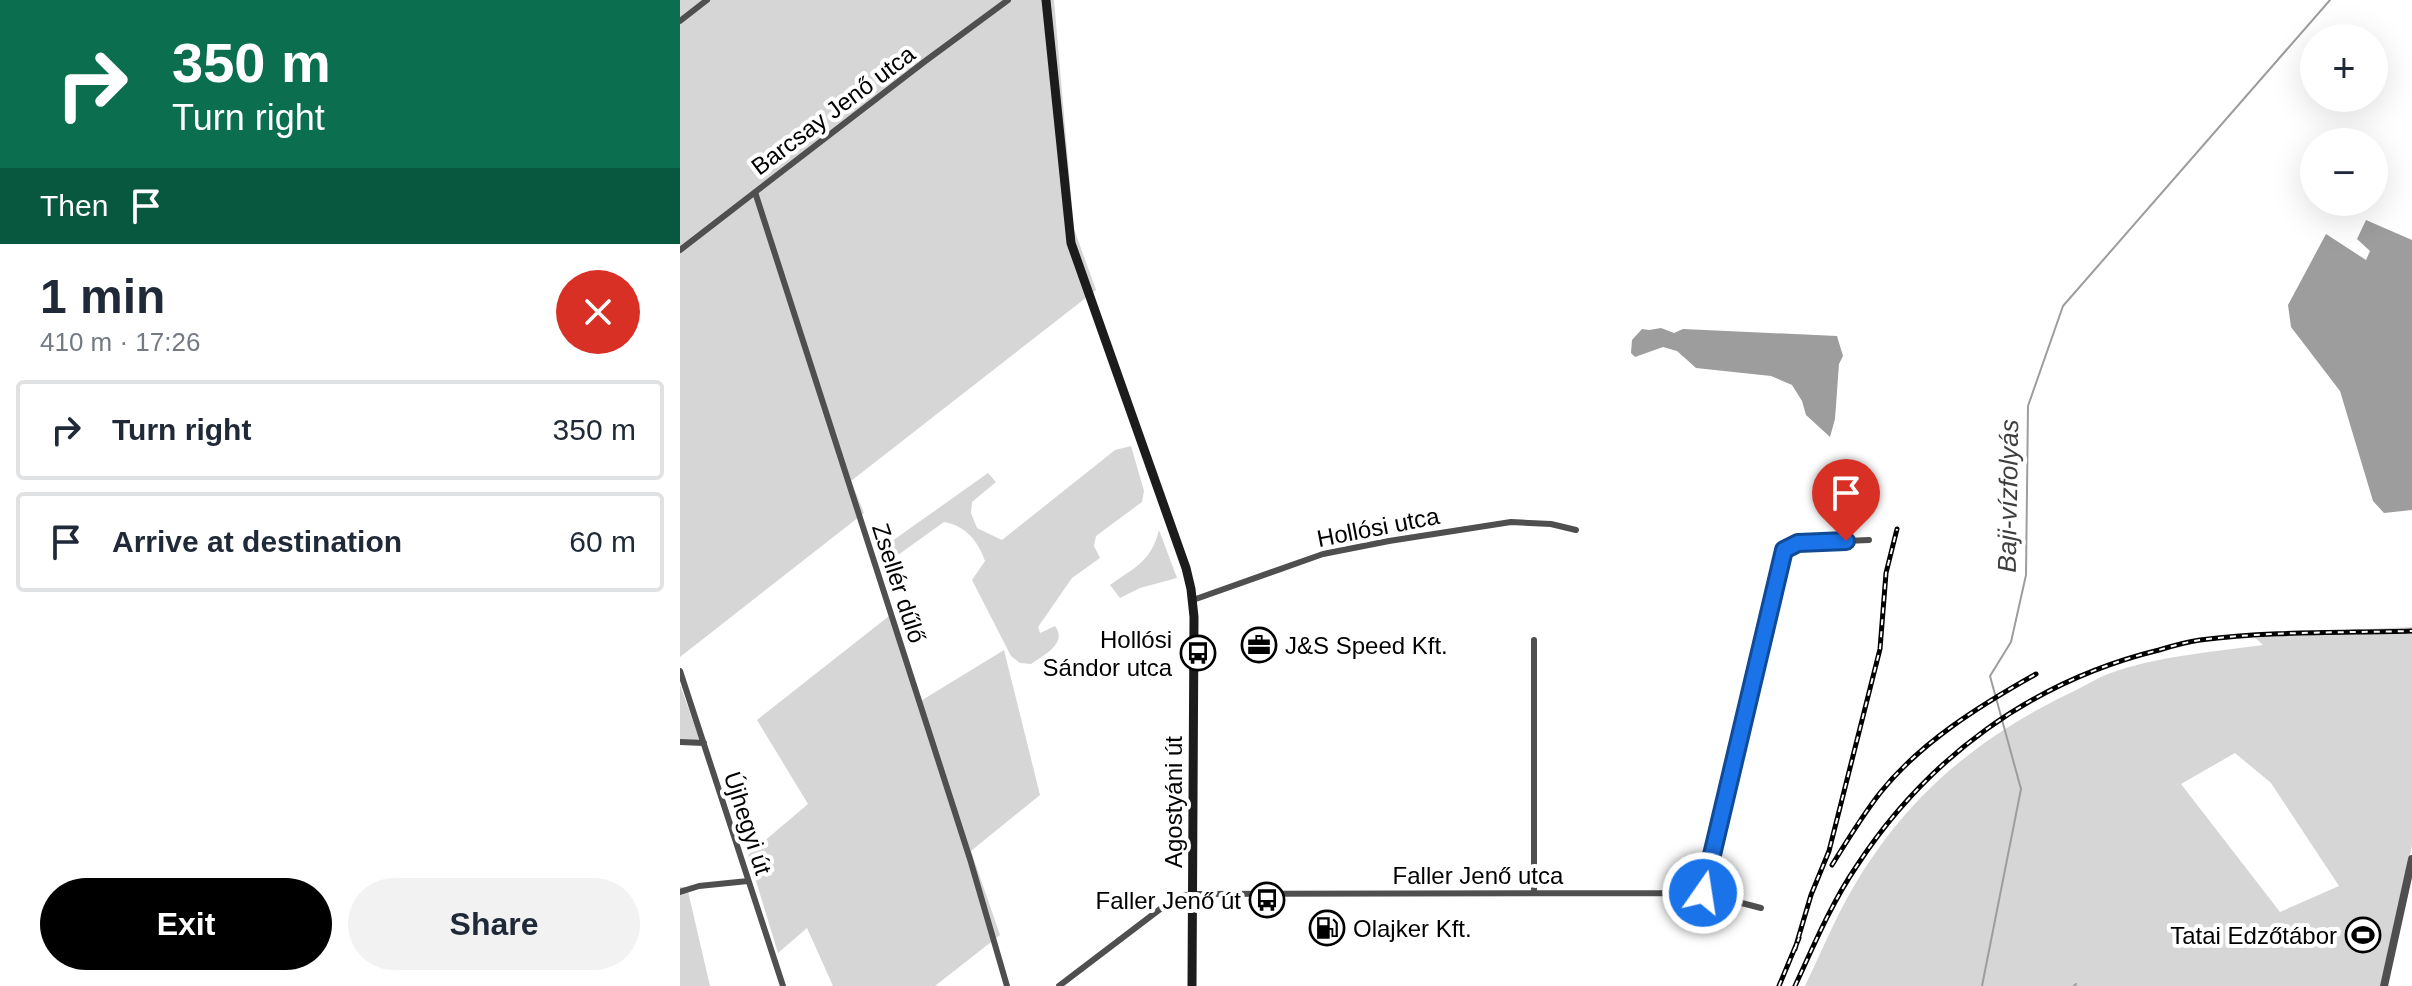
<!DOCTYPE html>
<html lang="en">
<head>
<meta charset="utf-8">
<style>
  body { margin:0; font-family:Helvetica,sans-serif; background:#f2f2f3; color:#1f2937; height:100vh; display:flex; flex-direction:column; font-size:30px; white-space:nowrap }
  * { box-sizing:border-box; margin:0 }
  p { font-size:26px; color:#747a83 }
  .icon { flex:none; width:44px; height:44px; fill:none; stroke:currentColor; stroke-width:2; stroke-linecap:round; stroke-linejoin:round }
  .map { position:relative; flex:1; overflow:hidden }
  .details { display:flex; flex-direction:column; background:#fff; width:680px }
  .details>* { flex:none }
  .top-card { background:#0b6e4f; color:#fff; overflow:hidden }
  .fabs { position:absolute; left:1620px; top:24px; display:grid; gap:16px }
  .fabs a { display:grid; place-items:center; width:88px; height:88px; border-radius:50%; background:#fff; box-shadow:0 8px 32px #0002; font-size:40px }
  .pin { position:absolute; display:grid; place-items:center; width:68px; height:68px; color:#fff; margin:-82px -34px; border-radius:50% 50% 50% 0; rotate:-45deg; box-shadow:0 0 8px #0007 }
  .pin .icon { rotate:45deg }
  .me { position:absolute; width:88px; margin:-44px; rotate:13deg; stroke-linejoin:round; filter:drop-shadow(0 0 6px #0008) }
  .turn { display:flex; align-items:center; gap:28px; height:168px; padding:0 40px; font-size:36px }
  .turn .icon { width:104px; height:104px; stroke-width:2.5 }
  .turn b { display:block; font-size:56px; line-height:68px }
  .then { display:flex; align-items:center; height:76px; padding:0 40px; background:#0003; gap:16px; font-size:30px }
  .round { display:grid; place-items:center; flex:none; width:84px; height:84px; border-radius:42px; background:#f2f2f3 }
  .headline { display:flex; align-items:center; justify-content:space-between; height:136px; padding:0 40px }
  h1 { font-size:48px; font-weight:700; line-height:60px }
  .button { display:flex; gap:16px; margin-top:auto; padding:16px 40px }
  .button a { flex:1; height:92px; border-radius:48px; background:#000; color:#fff; font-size:32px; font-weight:700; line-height:92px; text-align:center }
  .button a+a { background:#f2f2f3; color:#1f2937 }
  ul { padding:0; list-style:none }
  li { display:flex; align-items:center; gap:24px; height:100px; margin:0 16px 12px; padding:0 24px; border:4px solid #e0e1e3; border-radius:8px }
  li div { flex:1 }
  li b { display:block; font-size:30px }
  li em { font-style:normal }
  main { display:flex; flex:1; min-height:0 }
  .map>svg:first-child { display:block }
</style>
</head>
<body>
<main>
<section class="details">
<div class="top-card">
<div class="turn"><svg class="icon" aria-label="right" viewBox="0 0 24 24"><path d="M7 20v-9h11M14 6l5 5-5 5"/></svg><div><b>350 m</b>Turn right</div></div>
<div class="then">Then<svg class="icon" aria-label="arrive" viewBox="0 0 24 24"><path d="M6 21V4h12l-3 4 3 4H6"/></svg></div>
</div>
<div class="headline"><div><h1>1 min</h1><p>410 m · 17:26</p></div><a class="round" style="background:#d93025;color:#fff"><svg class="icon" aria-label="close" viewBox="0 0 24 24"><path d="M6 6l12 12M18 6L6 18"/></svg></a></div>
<ul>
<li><svg class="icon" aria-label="right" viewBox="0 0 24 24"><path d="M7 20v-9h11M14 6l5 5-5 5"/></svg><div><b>Turn right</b></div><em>350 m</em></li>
<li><svg class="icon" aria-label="arrive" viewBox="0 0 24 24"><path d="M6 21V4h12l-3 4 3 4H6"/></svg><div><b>Arrive at destination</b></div><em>60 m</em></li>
</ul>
<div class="button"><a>Exit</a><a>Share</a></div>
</section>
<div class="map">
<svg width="1732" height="986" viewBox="0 0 1732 986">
  <rect width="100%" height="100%" fill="#fff"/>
  <path fill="#d6d6d6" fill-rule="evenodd" d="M0,0H374L394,229L416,290L171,481L184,513L0,657Z
    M451,446L464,491L462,502L416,536L414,546L420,558L392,578L358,627L360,633L375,626C388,643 364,655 351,664L340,663L331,656L292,580L305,561C298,541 286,526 264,522L204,565L198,551L308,473L316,482L292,502L291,513L297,528L322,540L435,450Z
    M479,530L497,578L460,588L440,598L430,585C455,567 471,562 479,530Z
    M209,616L239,702L324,650L360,795L291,851L320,935L255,986H153L127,928L98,953L68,855L128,804L77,720Z
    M1732,627V846L1700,986H1125C1140,955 1153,923 1170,893C1223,800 1294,739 1390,693C1403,687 1415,679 1428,674C1477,656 1532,652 1583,645L1571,634ZM1555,753L1591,783L1659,886L1600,912L1501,784Z
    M0,685L21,743H0Z
    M0,887H7L30,986H0Z"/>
  <path fill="#9d9d9d" d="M1686,220L1732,240V510L1704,513L1693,501L1660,391L1611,327L1608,305L1646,234L1686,260L1690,251L1677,239Z
    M962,329L969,330L981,328L994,333L1003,329L1157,336L1163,356L1159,364L1155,419L1150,437L1126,415L1122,401L1112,385L1091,376L1016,368L997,351L983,347L955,357L951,353L952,340Z"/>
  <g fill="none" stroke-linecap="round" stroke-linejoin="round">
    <path stroke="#9d9d9d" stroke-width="2" d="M1302,986L1341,789L1310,676L1331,642L1346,575L1348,406L1383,306L1650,0
      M1394,986L1396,984"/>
    <path stroke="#4f4f4f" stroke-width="6" d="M0,21L27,0
      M75,192L290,859L327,986
      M0,250L244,62L328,0
      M513,600L643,554L709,541L831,522L871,524L896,530
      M0,671L103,986
      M0,742L24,743
      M0,892L19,886L68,881
      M854,893V640
      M1023,893L1104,550L1118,543L1189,540
      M379,986L496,897L513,894L1023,893L1081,908"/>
    <path stroke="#4f4f4f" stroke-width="8" d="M1704,986L1732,859"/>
    <path stroke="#1c1c1c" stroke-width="9" d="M366,0L391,243L506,568L511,589L514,617L512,986"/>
    <g stroke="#000" stroke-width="5">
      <path id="rail" d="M1152,865C1167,841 1182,816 1200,793C1241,742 1299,706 1356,674
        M1115,949L1131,895L1149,851L1200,649L1206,573L1217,529
        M1099,986L1119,938
        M1115,986C1134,945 1151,904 1176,867C1247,758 1352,681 1479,650C1492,646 1506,642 1520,640C1590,631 1661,633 1732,631"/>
    </g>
    <use href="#rail" stroke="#fff" stroke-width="2" stroke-dasharray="6" stroke-linecap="butt"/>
  </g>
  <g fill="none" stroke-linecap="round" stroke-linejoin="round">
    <g stroke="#114b97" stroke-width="20">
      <path id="route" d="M1023,893L1104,550L1118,543L1166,541"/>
    </g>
    <use href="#route" stroke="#1a73e8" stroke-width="14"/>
  </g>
  <defs>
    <g id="office-ring" transform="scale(1.8)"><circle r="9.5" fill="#fff" stroke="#000" stroke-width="1.5"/><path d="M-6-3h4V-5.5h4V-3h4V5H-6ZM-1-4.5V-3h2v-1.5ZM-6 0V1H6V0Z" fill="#000"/></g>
    <g id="bus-ring" transform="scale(1.8)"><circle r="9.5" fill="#fff" stroke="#000" stroke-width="1.5"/><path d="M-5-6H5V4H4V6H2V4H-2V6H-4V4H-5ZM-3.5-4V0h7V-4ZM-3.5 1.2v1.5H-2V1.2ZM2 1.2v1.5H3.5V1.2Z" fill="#000"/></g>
    <g id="fuel-ring" transform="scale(1.8)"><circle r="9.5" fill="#fff" stroke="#000" stroke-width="1.5"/><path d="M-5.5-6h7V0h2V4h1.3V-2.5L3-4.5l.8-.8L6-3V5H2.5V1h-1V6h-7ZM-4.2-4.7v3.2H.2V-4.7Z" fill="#000"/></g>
    <g id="stadium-ring" transform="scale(1.8)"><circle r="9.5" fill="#fff" stroke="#000" stroke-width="1.5"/><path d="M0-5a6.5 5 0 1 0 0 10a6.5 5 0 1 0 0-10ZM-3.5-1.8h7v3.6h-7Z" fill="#000"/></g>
  </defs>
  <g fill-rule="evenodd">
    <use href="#office-ring" x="579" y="645"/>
    <use href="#bus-ring" x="518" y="653"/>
    <use href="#bus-ring" x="587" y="900"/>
    <use href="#fuel-ring" x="647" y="928"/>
    <use href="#stadium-ring" x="1683" y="935"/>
  </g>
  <g text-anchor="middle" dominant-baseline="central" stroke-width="8" stroke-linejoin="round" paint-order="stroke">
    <g font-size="24" fill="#000" stroke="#fff">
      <text transform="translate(153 110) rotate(-37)">Barcsay Jenő utca</text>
      <text transform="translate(698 527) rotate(-11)">Hollósi utca</text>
      <text transform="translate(219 583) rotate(72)">Zsellér dűlő</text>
      <text transform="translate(493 802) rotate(-90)">Agostyáni út</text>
      <text transform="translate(68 823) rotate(72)">Újhegyi út</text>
      <text x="798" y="875">Faller Jenő utca</text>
    </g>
    <g font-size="24" fill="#000" stroke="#fff" text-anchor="end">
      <text x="492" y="639">Hollósi<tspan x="492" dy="28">Sándor utca</tspan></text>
      <text x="605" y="645" text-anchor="start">J&amp;S Speed Kft.</text>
      <text x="561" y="900">Faller Jenő út</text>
      <text x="673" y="928" text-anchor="start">Olajker Kft.</text>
      <text x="1657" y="935">Tatai Edzőtábor</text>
    </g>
    <g font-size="26" font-style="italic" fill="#3e3e3e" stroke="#fff">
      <text transform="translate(1328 496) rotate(-89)">Baji-vízfolyás</text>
    </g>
  </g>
</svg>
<div class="fabs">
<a>+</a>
<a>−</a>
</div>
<div class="pin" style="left:1166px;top:541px;background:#d93025"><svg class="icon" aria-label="arrive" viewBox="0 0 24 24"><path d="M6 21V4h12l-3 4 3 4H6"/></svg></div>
<svg class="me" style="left:1023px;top:893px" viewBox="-20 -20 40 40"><circle r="17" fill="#1a73e8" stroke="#fff" stroke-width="3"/><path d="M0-11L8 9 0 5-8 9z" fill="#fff"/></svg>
</div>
</main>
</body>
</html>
